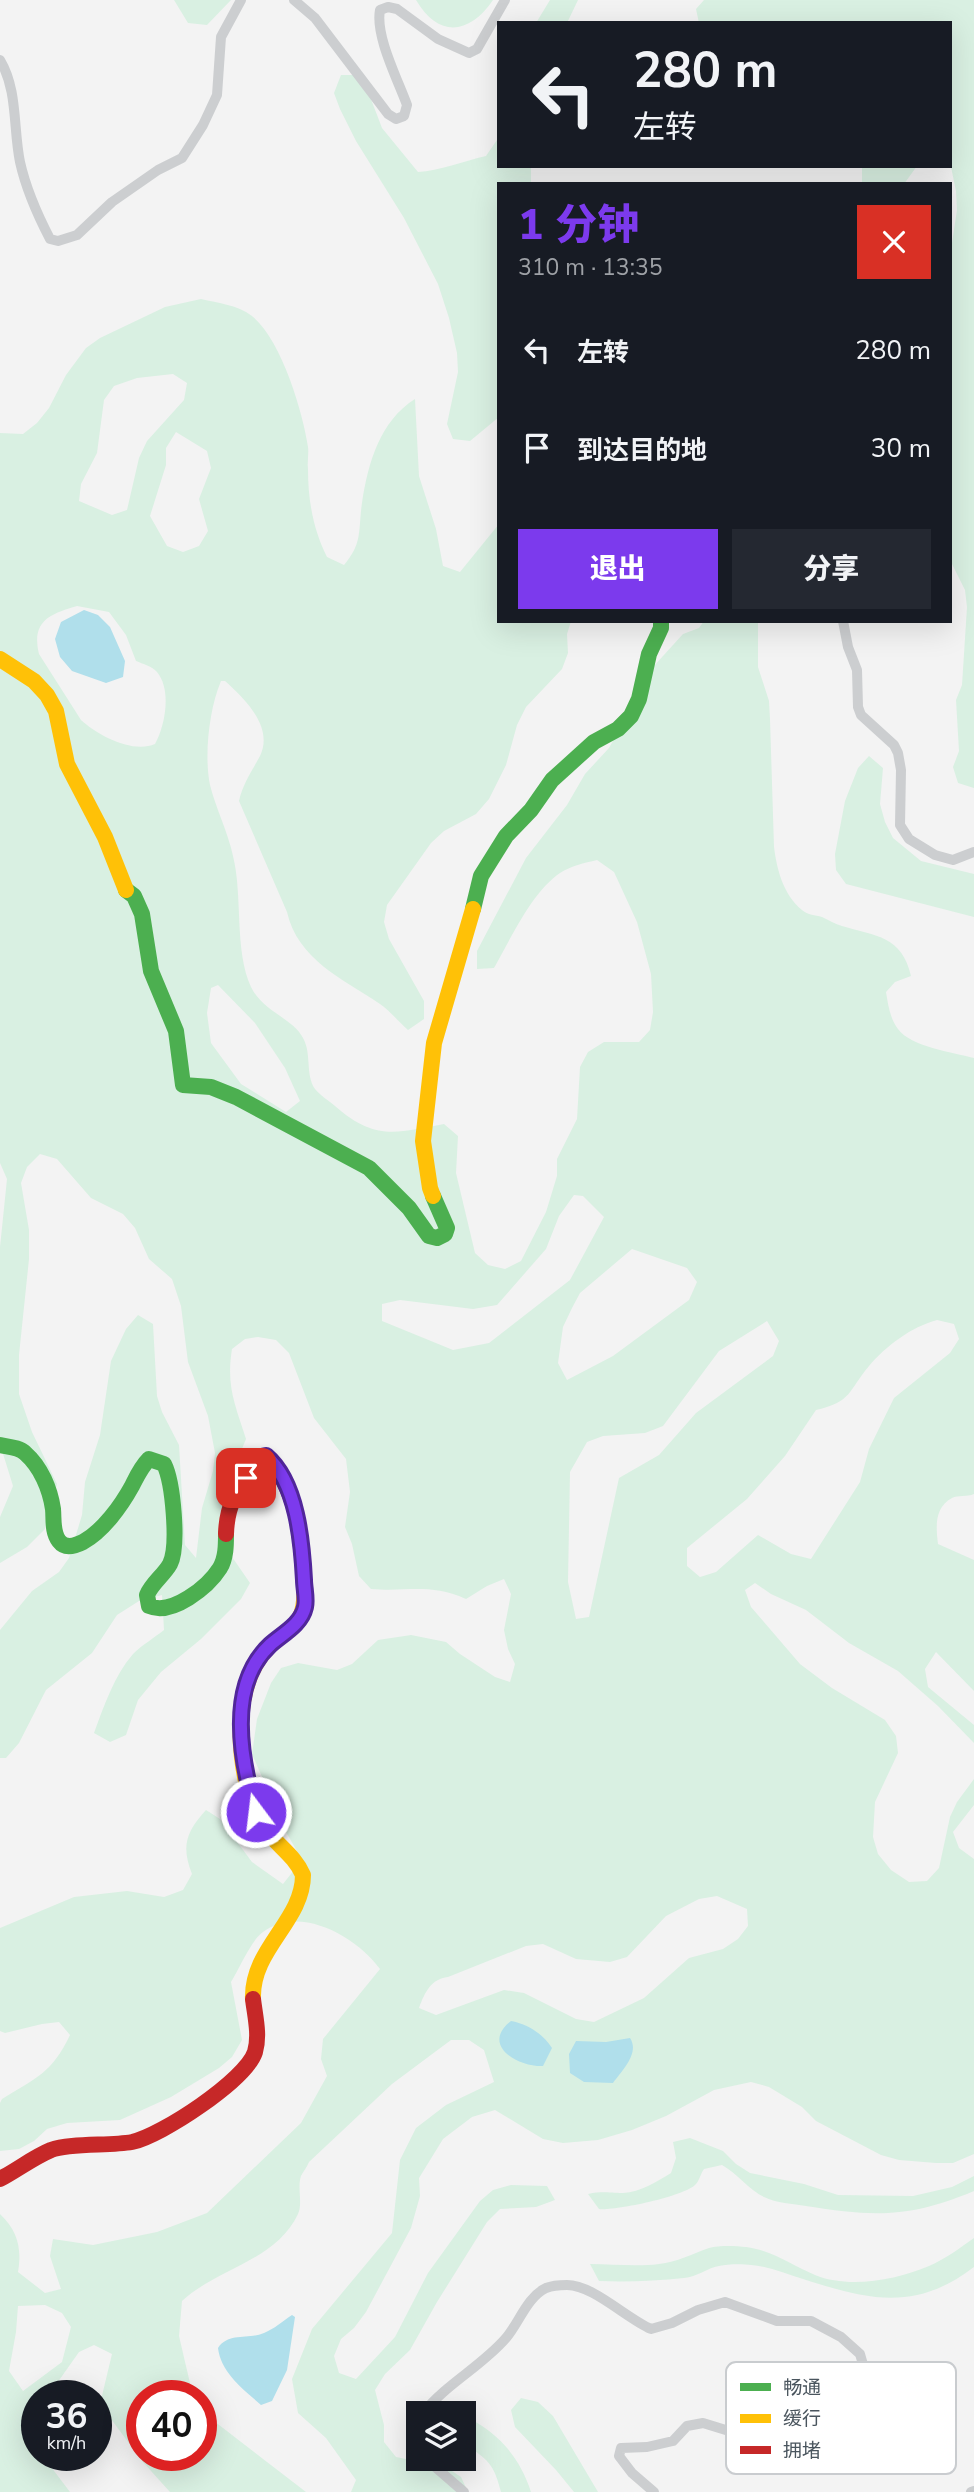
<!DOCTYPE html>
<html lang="zh">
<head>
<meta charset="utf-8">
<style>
  body { margin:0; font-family:"Nunito Sans","Noto Sans SC",sans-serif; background:#242831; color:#f1f3f6; height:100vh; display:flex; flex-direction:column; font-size:26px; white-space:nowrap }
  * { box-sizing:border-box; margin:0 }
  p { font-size:23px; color:#9ea1a6 }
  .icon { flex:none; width:38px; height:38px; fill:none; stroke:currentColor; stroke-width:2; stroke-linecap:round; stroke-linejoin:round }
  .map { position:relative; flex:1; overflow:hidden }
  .panel { position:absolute; left:497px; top:182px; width:455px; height:441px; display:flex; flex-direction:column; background:#171b24; border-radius:0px; box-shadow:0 7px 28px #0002 }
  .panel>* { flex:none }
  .banner { position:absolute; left:497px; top:21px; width:455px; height:147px; border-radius:0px; box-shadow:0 7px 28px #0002; background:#171b24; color:#f1f3f6; overflow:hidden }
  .controls { position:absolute; left:406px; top:2401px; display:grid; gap:14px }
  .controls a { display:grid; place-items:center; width:70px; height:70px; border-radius:0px; background:#171b24; box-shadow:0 7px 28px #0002; font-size:35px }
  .speed { position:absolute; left:21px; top:2380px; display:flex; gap:14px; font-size:35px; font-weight:700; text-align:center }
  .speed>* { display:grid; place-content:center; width:91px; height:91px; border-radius:50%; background:#171b24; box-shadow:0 7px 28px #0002; line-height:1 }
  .speed small { font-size:18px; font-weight:400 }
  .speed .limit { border:10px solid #d22; background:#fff; color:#111 }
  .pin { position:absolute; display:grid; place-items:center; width:60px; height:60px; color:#fff; margin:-30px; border-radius:14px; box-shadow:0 4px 10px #0006 }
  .me { position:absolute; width:77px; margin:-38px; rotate:345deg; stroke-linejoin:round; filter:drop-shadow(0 0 5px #0008) }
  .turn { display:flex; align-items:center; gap:24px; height:147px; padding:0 21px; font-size:32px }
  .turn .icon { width:91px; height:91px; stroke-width:2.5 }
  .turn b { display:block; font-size:49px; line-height:60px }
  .round { display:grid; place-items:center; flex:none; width:74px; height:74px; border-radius:0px; background:#242831 }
  .headline { display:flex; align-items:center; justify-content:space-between; height:119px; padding:0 21px }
  h1 { font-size:42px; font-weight:800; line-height:52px; color:#7c3aed }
  .primary-button { display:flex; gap:14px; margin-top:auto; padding:14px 21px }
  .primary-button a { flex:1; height:80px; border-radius:0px; background:#7c3aed; color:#fff; font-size:28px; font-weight:800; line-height:80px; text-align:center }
  .primary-button a+a { background:#242831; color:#f1f3f6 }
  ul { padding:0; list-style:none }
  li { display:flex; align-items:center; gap:21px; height:98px; padding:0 21px }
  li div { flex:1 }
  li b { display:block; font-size:26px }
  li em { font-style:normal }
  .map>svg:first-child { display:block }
</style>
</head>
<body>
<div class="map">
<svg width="974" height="2492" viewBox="0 0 974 2492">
  <rect width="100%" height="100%" fill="#f3f3f3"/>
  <path fill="#d9f0e2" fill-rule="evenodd" d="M174,0H231L207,25L188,23Z
    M416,0H493C470,34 439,39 416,0Z
    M550,0H578L567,23H536Z
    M704,0H974V788L958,783L953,767L959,751L956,700L962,685L967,607L965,590L950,560V256L957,210L956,191L950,162V23H699L696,9Z
    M341,75H359L369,94L382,128L418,172C439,171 464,161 486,156L499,137V166H531V184H499V417L470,441L453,439L447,424L458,372L457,353L449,318L438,284L404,218L356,141L340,109L334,93Z
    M862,166H917L904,184H862Z
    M201,299C218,303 238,305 252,316C281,339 303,412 308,447C309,454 307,462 308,469C308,500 313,529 327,557L344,565C363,543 358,530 362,503C368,463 380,421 415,399L419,476L436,529L443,566L460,572L499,524V621H571L567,634L568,653L562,669L526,707L517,725L506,765L489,799L476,814L444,831L431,843L387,905L384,922L389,939L424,1001V1019L408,1030C399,1022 390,1011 380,1004C343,979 298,960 287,912L239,801C243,783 252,771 260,756C274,727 245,699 225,681H221C209,709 204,756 210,785C216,809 228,832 233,856C243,896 234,950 251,987C263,1012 293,1018 303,1038C312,1054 305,1074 315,1089C320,1095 329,1101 335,1106C375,1141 396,1133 444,1124L458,1136L456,1173L475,1253L488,1265L505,1269L521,1261L546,1212L557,1176V1159L577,1119L580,1067L588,1052L604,1042H639L650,1030L653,1012L651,974L637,922L614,872L597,860C584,863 571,866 560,873C532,892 511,938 494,968L477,969V951L526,858L567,805L585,774L609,748L653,667L683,634L699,628L704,621H758V667L769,701L770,719L774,847C777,870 783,894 802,910C808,915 815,915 822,917C829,920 835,924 842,926C876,936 902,936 911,976L895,982L886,992C888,1004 890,1019 898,1029C911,1047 952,1052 974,1058V1494C967,1497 958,1495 952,1498C934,1508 936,1527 938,1544L974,1560V1691L936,1652L925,1669L928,1687L974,1725V1743L938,1706L898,1671L849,1643L806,1610L771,1594L755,1583L745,1590L751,1607L800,1664L832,1688L885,1720L896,1736L898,1753L875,1802L873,1837L878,1854L891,1870L909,1882L927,1881L939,1868L950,1817L957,1802L974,1779V1805L953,1832L959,1848L974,1859V2154L953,2163H936L899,2160L881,2155L816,2121L802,2107L769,2087L751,2082L714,2090L666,2116L632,2130L598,2140L563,2143L543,2139L495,2110L472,2117L443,2139L419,2178L420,2196L411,2228L366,2312L354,2328L341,2339L334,2356L339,2373L356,2379L395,2337L428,2273L480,2201L493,2190L511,2185L547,2186L555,2200L536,2207L500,2209L487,2222L437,2302L410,2350L385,2374L375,2390L384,2425V2442L396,2457L446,2467L461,2477L468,2492H351L356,2480L326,2438L298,2413L292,2379L312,2329L392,2233L400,2160L416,2128L446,2105L494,2082L484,2050L469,2040H451L392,2084L309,2162C307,2167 303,2172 301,2176C297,2188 303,2203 298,2214C276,2261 216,2269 182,2301L179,2336L193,2396H142V2455H201V2411L306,2492H170L142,2461L100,2404L112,2354L94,2345L79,2352L48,2396H37V2455H42L70,2492H0V2214C18,2231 22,2249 18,2272L45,2293L61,2289L50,2256L53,2239L93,2245L157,2232L207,2213L301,2123L327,2076L321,2059L323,2039L380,1969C357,1937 300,1904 263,1932C252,1939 239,1969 231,1982L242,2040L232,2057L219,2068L171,2097L120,2120L67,2123L47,2129L34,2141L19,2149L0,2151V2103L2,2099C36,2078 52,2073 70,2035L59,2022L42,2024L5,2033L0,2031V1928L74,1897L127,1891L164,1897L183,1890L192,1874C181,1846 186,1832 206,1810L220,1819L252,1862L283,1884L302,1860L286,1832L252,1754L257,1719L271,1683L281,1668L298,1663L337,1670L352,1664L378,1640L411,1635L446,1642L460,1654L495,1677L510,1682L515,1664L508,1649L504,1630L511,1594L504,1579L487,1586L466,1599C429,1583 409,1592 371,1589L359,1576L352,1544L345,1527L350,1492L346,1459L314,1418L289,1353L276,1340L258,1337L245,1339L232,1349C226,1386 235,1404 246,1439L227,1485L219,1538L250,1583L241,1599L201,1639L161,1672L138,1700L126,1735L110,1742L94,1733C104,1706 114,1676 133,1654C142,1645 154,1638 164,1630L162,1595L139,1601L117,1615L92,1653L46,1690L19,1743L6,1758H0V1630L32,1591L59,1572L69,1558L82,1515L85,1482L100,1435L111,1361L126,1329L138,1315L153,1324L157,1396L162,1412L179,1445L185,1545L196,1558L202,1508L213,1471L215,1453L208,1416L188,1362L181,1306L172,1279L149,1259L135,1228L123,1214L91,1198L57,1159L40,1154L27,1167L21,1183L29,1230V1259L19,1355V1394L32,1432L57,1484L45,1529L27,1547L0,1563V1517L13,1486L0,1444V1247L7,1179L0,1163V433L23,434L37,423L49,408L66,375L86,348L100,338L165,307ZM173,374L187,383L184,400L147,441L139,458L127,510L112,515L79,501L81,484L97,453L104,400L114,386L137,378ZM176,432L207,451L211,468L199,499L208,531L199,546L183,552L167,546L150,516L166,465V448ZM77,606L109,612L126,635L136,661C143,664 152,666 157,672C172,690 165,726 155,744C133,754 97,735 81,720L39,654C31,621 50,614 77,606ZM218,985L255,1023L285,1068L300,1101L286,1112L241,1084L211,1043L207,1013L211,988ZM574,1195L583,1196L604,1217L570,1280L489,1343L453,1350L382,1321V1304L400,1300L473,1309L497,1305L546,1249L559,1216ZM632,1249L687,1268L697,1282L689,1300L613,1356L567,1380L558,1363L563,1327L572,1308L580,1293ZM937,1320L954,1324L959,1339L950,1353L894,1398L869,1449L860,1482L811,1559L791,1554L758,1535L716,1572L700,1577L687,1566V1548L747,1499L785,1456L816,1410C852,1402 848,1391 869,1366C886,1346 911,1327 937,1320ZM767,1321L779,1341L773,1356L696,1413L659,1455L619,1478L589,1617L576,1619L568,1582L570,1472L587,1442L603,1436L645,1433L663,1426L719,1351ZM717,1896L747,1909L748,1926L738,1939L723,1949L689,1958L644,1998L594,2022L576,2019L524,1993L504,1990L436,2015L419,2008C425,1992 431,1979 448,1977L526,1946L543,1944L576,1959L610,1962L627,1957L666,1916L699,1899ZM45,2305L62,2313L71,2327L62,2362L23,2391L9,2371L16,2332L18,2306Z
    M869,756L883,768L880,804L885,822L893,838L921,861L974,874V917L846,884L836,870L835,854L845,801L858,768Z
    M690,2138L723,2151L736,2164L750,2173L804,2184L838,2195L913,2196L952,2187L974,2176V2191C910,2218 874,2217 806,2206C793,2204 776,2203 764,2197C749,2190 738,2174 722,2165L704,2169C701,2173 699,2181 696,2184C686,2196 615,2211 599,2209L588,2194C603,2191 608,2193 623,2193C641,2192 656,2182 671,2173L676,2158L673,2142Z
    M974,2238V2267C915,2312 869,2300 803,2279C786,2274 768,2266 751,2265C742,2264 728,2264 719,2266C707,2268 697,2277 684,2278C656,2281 627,2282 599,2281L590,2264C613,2264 636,2267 659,2264C677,2262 692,2254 709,2248C720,2245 736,2246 746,2247C771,2250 793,2266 815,2275C849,2289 896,2280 929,2266C945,2259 960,2248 974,2238Z
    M521,2398L538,2402L553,2416L598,2492H574L556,2470L515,2427L511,2410Z
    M464,2416C497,2431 520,2457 531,2492H501C494,2464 488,2459 464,2444Z"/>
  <path fill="#b0dfeb" d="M84,610L98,615L110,627L125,661L123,677L106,683L72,671L60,657L55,639L61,622Z
    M511,2021C528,2024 543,2034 552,2048L543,2066C518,2067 480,2045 511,2021Z
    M630,2038C640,2053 622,2071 613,2083L584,2082L570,2073L569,2054L576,2041L606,2042Z
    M292,2315L295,2317L287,2370L272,2401L261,2405C243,2389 221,2373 218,2348C229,2332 247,2340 264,2333C274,2329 283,2321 292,2315Z"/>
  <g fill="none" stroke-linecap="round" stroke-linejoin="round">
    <path stroke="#ccced0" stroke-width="10" d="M294,0L315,18L388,114L396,119L404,116L407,105C398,80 375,36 380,10L388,7L397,9L438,39L469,53L477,49L505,0
      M0,60C18,90 13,128 20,162C26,189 37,214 50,239L58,241L77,235L112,202L158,170L182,158L203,125L217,95L221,37L241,0
      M843,621L848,647L857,670L858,707L861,715L894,745L898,753L901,770L900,825L909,839L935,855L953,860L974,852
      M423,2413C446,2384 482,2366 506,2338C519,2323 527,2297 546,2288C551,2286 562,2285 567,2285C593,2285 626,2318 651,2329L672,2323L698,2310L725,2302L777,2321H811L841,2337L860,2354L864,2368L860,2403L854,2414L757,2428L742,2435L703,2423L687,2426L673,2441L647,2447L621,2448L619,2456L632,2473L654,2492
      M418,2419L415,2439L418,2451
      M426,2459L464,2492
      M971,2492L974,2491"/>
    <path stroke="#4caf50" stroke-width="16" d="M126,890L134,896L142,914L151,971L176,1031L183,1085L211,1087L236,1097L369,1168L409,1208L429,1236L437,1238L445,1234L447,1228L433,1196
      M473,909L481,876L506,836L531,810L552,780L594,742L618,729L631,716L639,699L649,654L661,628V621
      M0,1445C8,1447 19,1447 25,1453C41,1467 50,1489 53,1509C54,1519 52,1532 59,1541C65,1549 75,1546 83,1542C103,1531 121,1506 132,1486C137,1476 141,1467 149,1459L164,1464C173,1482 179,1546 170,1564C164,1575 152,1583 147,1595L149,1606C172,1616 208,1587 220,1568C226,1558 226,1545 226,1534"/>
    <path stroke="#ffc107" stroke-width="16" d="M0,659L34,681L47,695L56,711L67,764L105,837L126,890
      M433,1196L430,1188L423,1141L434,1043L473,909
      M253,1999C251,1949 303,1921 303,1875C295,1856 278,1846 266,1830C257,1818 252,1804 248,1790C238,1751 235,1695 259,1659C283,1623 308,1637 304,1581"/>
    <path stroke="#c62828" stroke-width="16" d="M226,1534C227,1498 242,1485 261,1457L266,1456C298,1490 301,1537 304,1581
      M0,2179C17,2170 34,2157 51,2150C70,2143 110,2146 132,2142C161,2136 246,2080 255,2052C260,2035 255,2016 253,1999"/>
  </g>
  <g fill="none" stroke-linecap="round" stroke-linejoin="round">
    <g stroke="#51269a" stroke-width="18">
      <path id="route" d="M246,1478L261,1457L266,1456C297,1482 302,1542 304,1580C304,1588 307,1599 305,1607C301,1625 282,1634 270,1645C226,1686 241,1762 256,1812"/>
    </g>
    <use href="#route" stroke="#7c3aed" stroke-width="12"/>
  </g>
  <rect x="726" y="2362" width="230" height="112" rx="10" fill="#fff" stroke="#c9cccf" stroke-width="2"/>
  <rect x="740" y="2383" width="31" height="8" fill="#4caf50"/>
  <rect x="740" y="2414" width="31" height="9" fill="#ffc107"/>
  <rect x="740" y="2446" width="31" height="8" fill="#c62828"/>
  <g font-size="19" fill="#4a555e">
    <text x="783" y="2394">畅通</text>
    <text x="783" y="2425">缓行</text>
    <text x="783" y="2457">拥堵</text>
  </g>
</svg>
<div class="controls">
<a><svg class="icon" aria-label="layers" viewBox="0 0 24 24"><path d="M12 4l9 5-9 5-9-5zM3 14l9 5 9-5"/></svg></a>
</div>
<div class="speed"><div>36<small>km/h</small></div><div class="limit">40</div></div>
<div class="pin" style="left:246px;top:1478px;background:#d93025"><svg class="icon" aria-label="arrive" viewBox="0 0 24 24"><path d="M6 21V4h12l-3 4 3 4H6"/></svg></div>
<svg class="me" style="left:256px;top:1812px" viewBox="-20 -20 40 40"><circle r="17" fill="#7c3aed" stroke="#fff" stroke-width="3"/><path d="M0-11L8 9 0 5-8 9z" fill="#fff"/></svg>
<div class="banner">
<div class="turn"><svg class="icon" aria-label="left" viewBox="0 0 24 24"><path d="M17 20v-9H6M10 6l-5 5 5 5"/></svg><div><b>280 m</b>左转</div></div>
</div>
<section class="panel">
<div class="headline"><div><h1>1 分钟</h1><p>310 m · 13:35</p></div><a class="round" style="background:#d93025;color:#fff"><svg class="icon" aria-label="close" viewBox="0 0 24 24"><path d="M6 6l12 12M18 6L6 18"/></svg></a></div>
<ul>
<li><svg class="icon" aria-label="left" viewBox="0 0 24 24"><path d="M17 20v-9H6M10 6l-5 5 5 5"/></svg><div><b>左转</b></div><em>280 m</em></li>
<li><svg class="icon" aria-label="arrive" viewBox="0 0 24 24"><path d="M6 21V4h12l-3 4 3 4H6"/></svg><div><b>到达目的地</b></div><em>30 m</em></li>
</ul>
<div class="primary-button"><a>退出</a><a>分享</a></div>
</section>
</div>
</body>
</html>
